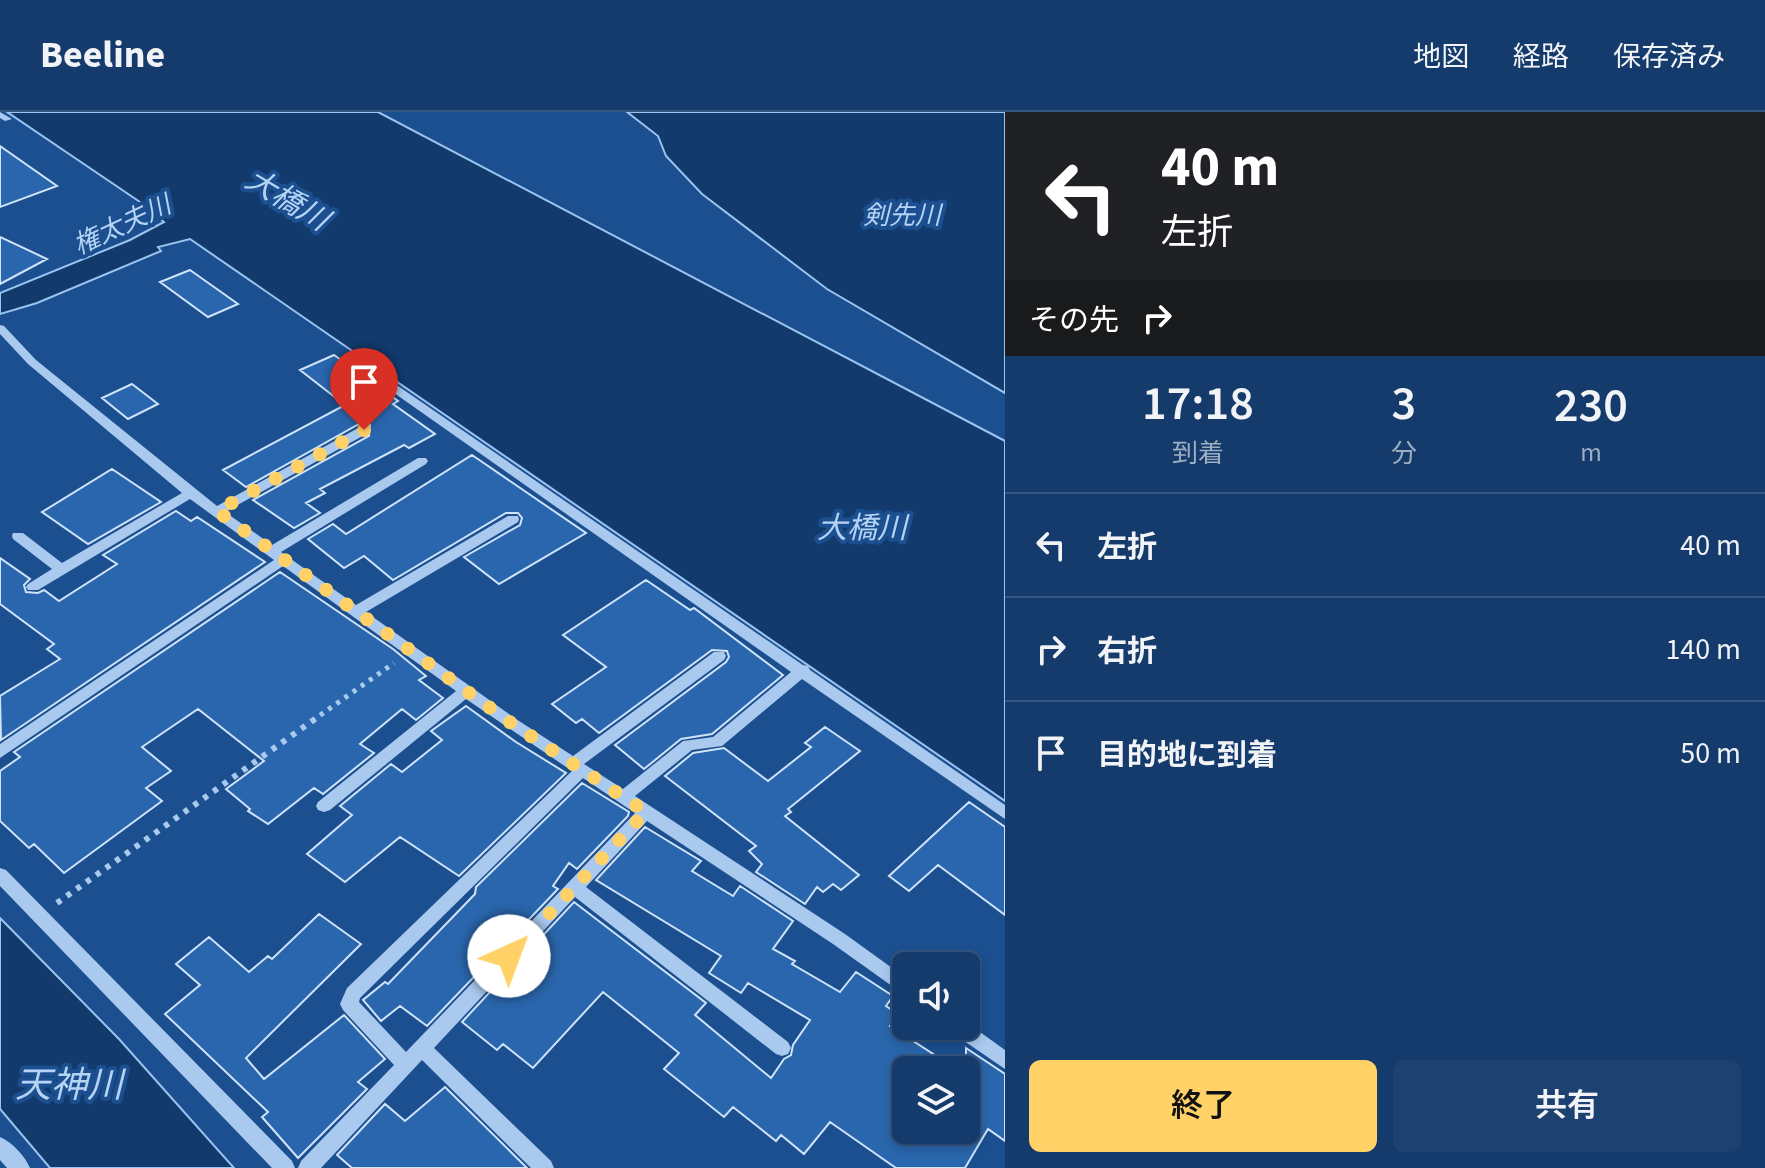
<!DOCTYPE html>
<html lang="ja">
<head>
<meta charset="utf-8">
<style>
  body { margin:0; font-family:"Source Sans 3","Noto Sans JP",sans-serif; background:#1d4271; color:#f1f3f6; height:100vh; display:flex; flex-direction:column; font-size:30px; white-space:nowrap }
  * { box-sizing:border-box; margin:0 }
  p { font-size:26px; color:#9dadc1 }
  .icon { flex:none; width:44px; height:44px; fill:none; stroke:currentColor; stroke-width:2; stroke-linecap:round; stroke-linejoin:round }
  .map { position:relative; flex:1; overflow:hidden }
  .sheet { display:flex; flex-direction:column; background:#143b6b; width:760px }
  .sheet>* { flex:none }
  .hud { background:#202124; color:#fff; overflow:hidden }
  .tools { position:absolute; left:892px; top:840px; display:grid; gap:16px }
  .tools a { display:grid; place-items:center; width:88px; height:88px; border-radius:12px; background:#143b6b; box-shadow:0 4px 12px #0003,0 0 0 2px #33557e; font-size:40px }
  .pin { position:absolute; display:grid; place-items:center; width:68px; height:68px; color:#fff; margin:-82px -34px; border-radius:50% 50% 50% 0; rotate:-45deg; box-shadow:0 0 8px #0007 }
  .pin .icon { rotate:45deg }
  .me { position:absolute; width:88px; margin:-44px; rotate:43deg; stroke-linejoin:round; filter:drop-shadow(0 0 6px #0008) }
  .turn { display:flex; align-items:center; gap:28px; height:168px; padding:0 24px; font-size:36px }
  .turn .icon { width:104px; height:104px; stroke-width:2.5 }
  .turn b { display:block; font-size:56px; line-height:68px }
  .then { display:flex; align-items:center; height:76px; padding:0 24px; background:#0003; gap:16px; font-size:30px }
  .eta { display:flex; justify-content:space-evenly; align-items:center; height:136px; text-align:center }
  .eta b { font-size:48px; font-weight:600; line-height:56px }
  .action { display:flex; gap:16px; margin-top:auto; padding:16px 24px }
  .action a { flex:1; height:92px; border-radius:12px; background:#ffd166; color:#111; font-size:32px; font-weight:600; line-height:92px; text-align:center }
  .action a+a { background:#1d4271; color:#f1f3f6 }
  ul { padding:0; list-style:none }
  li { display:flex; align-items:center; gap:24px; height:104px; padding:0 24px; border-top:2px solid #33557e }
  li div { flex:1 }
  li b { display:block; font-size:30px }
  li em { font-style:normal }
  header { display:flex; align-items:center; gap:48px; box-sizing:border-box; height:112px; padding:0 40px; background:#143b6b; border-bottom:2px solid #33557e }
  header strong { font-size:38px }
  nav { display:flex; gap:44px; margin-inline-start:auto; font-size:28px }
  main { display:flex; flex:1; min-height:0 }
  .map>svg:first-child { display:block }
</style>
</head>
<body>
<header>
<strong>Beeline</strong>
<nav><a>地図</a><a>経路</a><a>保存済み</a></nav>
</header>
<main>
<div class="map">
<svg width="1005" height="1056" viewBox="0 0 1005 1056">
  <rect width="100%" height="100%" fill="#1b4f8f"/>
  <path fill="#123a6d" stroke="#9cc4f0" stroke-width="2" d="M7,0H378L1005,329V689L190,127L158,135L161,139L37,191L0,202V181L130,128L164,110L140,90Z
    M627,0H1005V281L827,177L702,82L666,44L658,24Z
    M0,806L119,927L234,1056H50L0,997Z"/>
  <path fill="#2a66ad" stroke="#cfe3fa" stroke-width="2" d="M0,34L57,74L0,95Z
    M0,125L47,147L0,172Z
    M190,158L238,192L208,205L160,170Z
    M334,243L398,289L393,292L435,322L409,336L404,333L320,377L325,381L306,391L320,401L294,416L253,388L369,324L370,313L359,312L246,375L223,358L345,293L300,258Z
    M132,272L158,292L128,307L102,286Z
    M472,343L586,421L499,472L464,445L520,413L522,406L518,401H506L393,468L364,444L344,456L308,427L333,412L346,422Z
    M112,357L161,390L88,432L42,400Z
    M176,399L191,409L197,405L265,450L1,628L0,584L60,547L47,537L54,532L0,492V446L30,467L24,473L26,480L38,481L44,478L59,489L117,452L103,443Z
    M280,460L393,537L426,564L419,568L443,586L416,608L402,597L360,632L374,641L323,682L314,676L268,712L248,699L250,697L226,677L264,649L198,597L142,635L171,659L146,676L162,689L64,761L34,732L29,736L0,709V659L20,645L14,640Z
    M646,468L690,498L694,496L783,563L712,622L681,627L644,657L615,633L726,550L729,545L727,539L712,538L599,621L582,607L576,611L552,592L606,555L563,523Z
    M466,594L516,630L566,661L459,764L400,725L345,770L307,742L352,703L340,694L391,652L402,660L442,628L431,619Z
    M825,615L860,639L788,697L791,700L785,704L859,763L841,778L833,772L823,780L817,775L805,792L756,760L762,752L749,739L756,734L665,664L693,641L724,636L768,669L811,635L805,631Z
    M582,671L629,700L628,704L577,757L569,751L553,774L558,777L427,914L400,894L381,909L363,888L385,870L388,872L475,782L476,775Z
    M969,690L1005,715V803L938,753L909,779L889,764Z
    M645,715L701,749L692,759L733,784L740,774L793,809L773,837L795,849L792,852L840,880L856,860L893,884L886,894L899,903L890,914L958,958H906V1018H966V936L1005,962V1029L988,1017L965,1056H896L830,1010L804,1042L781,1023L776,1029L733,995L724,1005L664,957L679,941L603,880L533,956L503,932L497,938L462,910L574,790L706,891L695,903L771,966L784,947L791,943L793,933L810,908L748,871L741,881L709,861L721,844L596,768Z
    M319,802L361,832L246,946L264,967L344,903L385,947L358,970L367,977L298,1046L262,1005L268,1000L165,902L200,873L176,852L209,825L249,860L268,844L272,847Z
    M445,975L527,1056H352L337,1043L385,992L405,1009Z"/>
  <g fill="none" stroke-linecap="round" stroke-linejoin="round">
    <path stroke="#a9c9ee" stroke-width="5" stroke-dasharray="4 6" stroke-linecap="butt" d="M312,609L394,551"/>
    <path stroke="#a9c9ee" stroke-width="6" stroke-dasharray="5 7" stroke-linecap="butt" d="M57,791L315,607"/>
    <path fill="#a9c9ee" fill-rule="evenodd" d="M0,0L12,7L5,9L0,6Z
      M0,213L4,214L36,248L217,394L360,315H368V321L225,400L272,433L418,346H426L428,349L426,352L281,440L356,493L508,404H518L519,407L518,410L366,500L516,607L573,644L714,540H724L726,544L724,548L584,652L623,677L683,629L713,625L791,560L377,269V265H385L803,553L808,554L810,558L1005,693V707L802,567L722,634L692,638L635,684L845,822L906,866V884L833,832L647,709L586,775L788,930L791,936L788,942L782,944L776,942L575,785L434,936L551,1049L554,1056H531L422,948L321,1056H298L301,1049L394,953L343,898L340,892L347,876L572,659L466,587L330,698L324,700L318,698L316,694L318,690L456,579L283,454L0,646V632L274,448L190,387L38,478H28L26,475L28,472L52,457L13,427L12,424L13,421H23L62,451L182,381L28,252L0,222ZM583,666L635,701L406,940L359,890L360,886Z
      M0,756L6,758L292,1049L295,1056H272L0,774Z
      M966,910L1005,938V957L951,920L948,914H966Z
      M0,1025C12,1030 25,1044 30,1056H7L0,1048Z"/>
  </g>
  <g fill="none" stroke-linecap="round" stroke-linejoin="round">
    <path stroke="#ffd166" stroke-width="14" stroke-dasharray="0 25.2" d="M364,318L217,399L511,611L646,700L509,844"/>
  </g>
  <g text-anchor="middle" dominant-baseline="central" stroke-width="8" stroke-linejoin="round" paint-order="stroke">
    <g font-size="26" font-style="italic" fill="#b5d3f5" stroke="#1b4f8f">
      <text x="902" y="103">剣先川</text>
      <text transform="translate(122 113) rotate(-25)">権太夫川</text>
    </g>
    <g font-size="30" font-style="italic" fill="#b5d3f5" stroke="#1b4f8f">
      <text transform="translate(287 88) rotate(31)">大橋川</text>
      <text x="862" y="416">大橋川</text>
    </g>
    <g font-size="36" font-style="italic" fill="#b5d3f5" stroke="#1b4f8f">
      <text x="69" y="973">天神川</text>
    </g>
  </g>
</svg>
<div class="tools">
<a><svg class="icon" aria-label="sound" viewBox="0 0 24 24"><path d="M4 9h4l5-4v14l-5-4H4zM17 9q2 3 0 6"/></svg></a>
<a><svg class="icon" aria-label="layers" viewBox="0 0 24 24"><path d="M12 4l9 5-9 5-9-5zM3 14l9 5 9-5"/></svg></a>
</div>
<div class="pin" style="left:364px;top:318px;background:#d93025"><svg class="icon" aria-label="arrive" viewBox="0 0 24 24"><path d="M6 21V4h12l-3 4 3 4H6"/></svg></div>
<svg class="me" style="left:509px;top:844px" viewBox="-20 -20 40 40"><circle r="19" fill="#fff"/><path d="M0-13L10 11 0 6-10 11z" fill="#ffd166"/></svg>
</div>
<section class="sheet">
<div class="hud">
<div class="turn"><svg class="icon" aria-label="left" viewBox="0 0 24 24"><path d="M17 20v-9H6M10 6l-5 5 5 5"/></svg><div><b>40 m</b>左折</div></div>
<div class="then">その先<svg class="icon" aria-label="right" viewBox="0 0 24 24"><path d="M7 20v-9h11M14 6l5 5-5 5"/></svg></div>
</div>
<div class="eta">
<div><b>17:18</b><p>到着</p></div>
<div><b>3</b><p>分</p></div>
<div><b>230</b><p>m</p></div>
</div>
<ul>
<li><svg class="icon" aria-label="left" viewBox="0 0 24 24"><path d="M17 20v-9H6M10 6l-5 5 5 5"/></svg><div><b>左折</b></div><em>40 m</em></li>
<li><svg class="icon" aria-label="right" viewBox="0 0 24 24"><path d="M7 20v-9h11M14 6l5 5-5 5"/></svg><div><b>右折</b></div><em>140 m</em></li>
<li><svg class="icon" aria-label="arrive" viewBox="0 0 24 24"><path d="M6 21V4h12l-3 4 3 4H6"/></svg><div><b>目的地に到着</b></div><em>50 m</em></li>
</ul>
<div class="action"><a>終了</a><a>共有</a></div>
</section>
</main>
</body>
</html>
